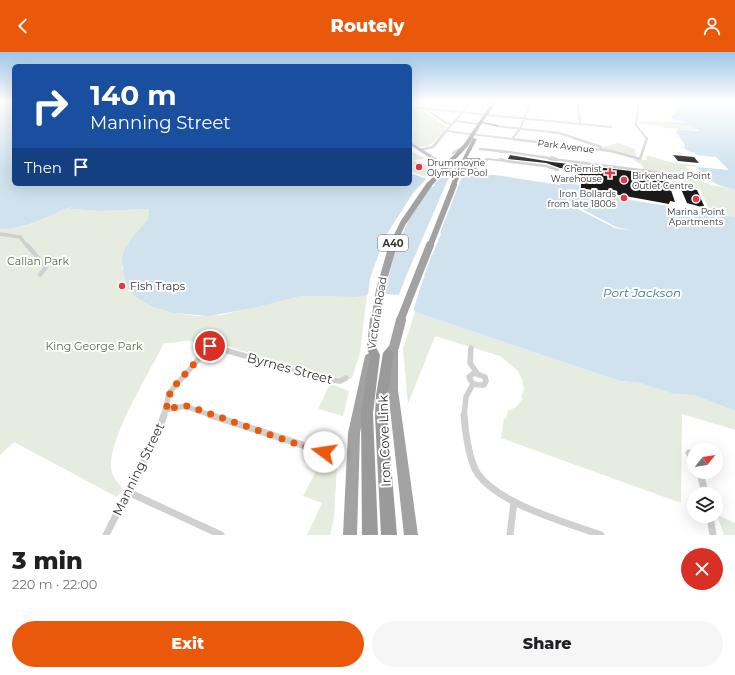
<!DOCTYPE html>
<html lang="en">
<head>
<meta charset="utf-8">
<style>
  body { margin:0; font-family:Montserrat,sans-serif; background:#f6f6f6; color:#202124; height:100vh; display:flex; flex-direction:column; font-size:15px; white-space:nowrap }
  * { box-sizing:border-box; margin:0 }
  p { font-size:13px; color:#757577 }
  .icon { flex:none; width:22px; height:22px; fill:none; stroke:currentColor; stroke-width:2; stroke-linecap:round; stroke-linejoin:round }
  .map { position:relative; height:483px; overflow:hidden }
  .panel { display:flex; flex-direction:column; background:#fff; flex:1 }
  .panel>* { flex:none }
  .top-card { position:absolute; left:12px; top:12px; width:400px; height:122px; border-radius:6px; box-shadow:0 4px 16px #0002; background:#1a4fa0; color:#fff; overflow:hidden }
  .needle { width:26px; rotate:60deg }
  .fabs { position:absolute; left:687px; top:391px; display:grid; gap:8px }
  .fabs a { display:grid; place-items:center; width:36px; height:36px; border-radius:50%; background:#fff; box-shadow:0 4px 16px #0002; font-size:20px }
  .pin { position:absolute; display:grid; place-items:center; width:34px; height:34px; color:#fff; margin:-17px; border:2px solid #fff; border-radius:50%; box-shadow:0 1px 4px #0007 }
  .me { position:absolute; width:44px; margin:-22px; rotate:284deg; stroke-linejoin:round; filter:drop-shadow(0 0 3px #0008) }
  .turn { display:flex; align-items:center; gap:14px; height:84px; padding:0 12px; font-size:18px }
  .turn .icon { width:52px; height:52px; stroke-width:2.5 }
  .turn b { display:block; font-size:28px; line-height:34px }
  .then { display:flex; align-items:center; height:38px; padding:0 12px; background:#0003; gap:8px; font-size:15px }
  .round { display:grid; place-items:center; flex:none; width:42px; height:42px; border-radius:21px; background:#f6f6f6 }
  .summary { display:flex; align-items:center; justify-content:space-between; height:68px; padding:0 12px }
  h1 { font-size:24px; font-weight:800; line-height:30px }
  .action { display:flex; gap:8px; margin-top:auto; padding:8px 12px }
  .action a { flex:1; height:46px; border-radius:24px; background:#ea580c; color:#fff; font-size:16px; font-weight:800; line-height:46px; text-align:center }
  .action a+a { background:#f6f6f6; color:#202124 }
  header { display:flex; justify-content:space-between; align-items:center; height:52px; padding:0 12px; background:#ea580c; color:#fff; font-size:18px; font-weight:800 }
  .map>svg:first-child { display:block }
</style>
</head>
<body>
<header><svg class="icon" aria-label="back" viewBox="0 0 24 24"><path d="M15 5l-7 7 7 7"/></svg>Routely<svg class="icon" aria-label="person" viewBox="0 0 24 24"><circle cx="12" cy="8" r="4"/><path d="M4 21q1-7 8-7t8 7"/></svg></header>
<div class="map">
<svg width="735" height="483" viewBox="0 0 735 483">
  <rect width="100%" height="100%" fill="#fff"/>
  <path fill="#e6ecdf" d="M410,56L422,57L447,76H445C436,89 425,104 410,88Z
    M640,69L673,70V72L690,74L698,78L664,76L663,74L640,72Z
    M618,91L635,97L636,106L617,99L600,96Z
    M410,99L426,107L413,108L429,114L425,122L427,123L426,125L410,119Z
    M647,103L669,110L695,113L697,115L686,114L689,123C704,133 718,134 735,137V165L711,162L700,137L682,134C678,116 659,120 644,118L642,113L632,107L646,108Z
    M68,155H72L71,157L102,159L149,157L148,167L134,183L122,211V216L173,261L197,264L221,263L301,244L357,245L367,242L360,301L352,326L350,327L330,324L212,290L204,298C192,282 180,292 164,291C150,319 108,387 111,416C112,424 118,431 123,437L117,445L14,390L0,403V177C23,177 48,167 68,155Z
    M415,260L620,329L640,331L674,342L694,343L735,359V378L682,362L681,451L501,386L504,366L506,367L508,359L516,355L523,346L521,345L524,338L522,329L523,328L517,318L500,304L435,284L408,352L403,297Z
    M330,332L349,339L343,364L318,357Z
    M319,413L337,414L334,465L330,483H307L322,451L303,444Z
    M717,463L735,471V483H724Z"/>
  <path fill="#cfe2ee" d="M0,49H14V132H410V121L430,128L452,124L495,123L560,133L561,130L579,133V136L624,147L735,165V359L694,343L674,342L640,331L620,329L415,260L409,244L374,241L357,245L301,244L253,256L209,264L173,261L151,254L136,245L127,235L122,211L123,201L134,183L148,167L149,157L102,159L70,157L72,155C65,155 61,160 55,162C37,170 20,177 0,177Z
    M676,49H735V137C715,134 710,129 697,115L729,118L716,105L696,103L694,100H690L684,96L685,93L676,80L678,77L698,79V78L690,74L673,72V70L688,71L669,66L672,65L677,58L676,55L679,52Z"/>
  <path fill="#fff" d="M463,122L440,181L441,182L433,201L434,202H432L425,221L424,224L426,225H424L413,259L408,246L398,245L407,222L450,123Z
    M442,124L431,136L408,169L394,204L384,244H368L370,226L385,185L413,141L428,125Z
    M567,137L600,140L570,138L569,150L616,175L634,179L615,176L566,151Z"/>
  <path fill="#1a1a1a" d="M510,103L552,110L666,123L675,150L670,149L669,152L581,136V123L576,122L582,119L560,116L546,111L508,107Z
    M673,103L694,105L699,111L678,109Z
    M683,136L697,138L705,156L687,151L681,137L683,138Z"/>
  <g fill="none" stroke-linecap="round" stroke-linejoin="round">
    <path stroke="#d6d6d6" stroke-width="4" stroke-dasharray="4 2" stroke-linecap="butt" d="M443,112L450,116L464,117"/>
    <path stroke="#d0d0d0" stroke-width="2" d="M436,49L427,58L446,71L452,72
      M577,49L580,72
      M639,49L636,73L647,87
      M463,59L471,49
      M486,63L611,75
      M455,69L479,72
      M497,74L559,81L577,87
      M446,79L462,61
      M512,87L520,77L531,49"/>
    <path stroke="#d0d0d0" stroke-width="2.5" d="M574,86L601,95
      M512,87L611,99L640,107L647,86
      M480,97L500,99
      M453,101L459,97
      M560,108L663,121
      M505,109L546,114L558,118"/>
    <path stroke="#d0d0d0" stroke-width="3.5" d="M0,182L20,185L27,194"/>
    <path stroke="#d0d0d0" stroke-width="4.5" d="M27,193L46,215L40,223"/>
    <path stroke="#d0d0d0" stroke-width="5.5" d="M471,296L470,311L477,321
      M474,321L485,325L486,329L484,333C476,333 472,333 469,325Z
      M165,358L185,354L213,364
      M164,364L169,341L210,294L332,328L340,329L346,326
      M464,364L466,345L473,332"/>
    <path stroke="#d0d0d0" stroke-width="7" d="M210,363L324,400
      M464,363C465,378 469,410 478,422C499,452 567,471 601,483
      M689,401L694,408
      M700,420L705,442
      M128,440L221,483
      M710,464L713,483
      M106,483L157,383L164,363
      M510,483L514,450"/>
    <path fill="#d0d0d0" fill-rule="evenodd" d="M410,54L460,59L461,60L460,61L410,56Z
      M464,59L486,62L487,63L486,64L465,61Z
      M445,78L512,86L514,87L512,88L447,80L434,96L419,99V97L432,94Z
      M503,98L550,105L552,104L562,108C559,110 550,109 547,107L508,101H500L498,100Z
      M486,106L497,107L502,106L508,109L506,110L488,108L483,114H481L480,113Z"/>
    <path fill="#bdbdbd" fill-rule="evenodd" d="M410,90H411L445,112L441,113L410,93Z
      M482,112L484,113V114C477,117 468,120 462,117L464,116L475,115Z"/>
    <path fill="#a2a2a2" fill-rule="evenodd" d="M493,49H497L483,70L498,73V75L482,71L468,94L454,109H450V107L464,92Z
      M473,86L477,87L467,106H480L484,113L480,114L477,109H466L464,113H460V112Z
      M393,295L396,296L398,298V338L418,483H404L388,338V298L390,296Z
      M370,301L373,302L375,304L360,381L357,483H343L348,381L365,304L367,302Z"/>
    <path fill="#9a9a9a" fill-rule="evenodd" d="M393,293L397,294L398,297L393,303L388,343L387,364L397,483H381L375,364L376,343L383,301L389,294Z
      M372,294L376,295L380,303L373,361L378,483H362L361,361L370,303L367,298L368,295Z"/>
    <path stroke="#a2a2a2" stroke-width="5" d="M428,134L452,108
      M453,134L462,112"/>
    <path stroke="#a2a2a2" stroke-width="6" d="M392,194L403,171L429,133
      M430,194L454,133"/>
    <path stroke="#a2a2a2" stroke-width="8" d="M375,269L380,238L393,193
      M400,269L430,193"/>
    <path stroke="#a2a2a2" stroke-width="10" d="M372,293L375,268
      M394,295L401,268"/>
  </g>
  <linearGradient id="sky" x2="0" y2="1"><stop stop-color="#9ec6ea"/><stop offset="0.42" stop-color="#fff"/><stop offset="1" stop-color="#fff" stop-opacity="0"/></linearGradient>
  <rect width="735" height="117" fill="url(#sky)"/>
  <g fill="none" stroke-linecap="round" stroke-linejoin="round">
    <path stroke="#ea580c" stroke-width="7" stroke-dasharray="0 12.6" d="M210,294L171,338L166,358L179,354H188L314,398L324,400"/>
  </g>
  <g fill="#e63946" stroke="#fff" stroke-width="1.5">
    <circle cx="419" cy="115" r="4"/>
    <path d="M608 115h4v4h4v4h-4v4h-4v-4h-4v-4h4z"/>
    <circle cx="624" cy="128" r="4"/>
    <circle cx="624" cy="146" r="4"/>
    <circle cx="696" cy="147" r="4"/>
    <circle cx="122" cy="234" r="4"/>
  </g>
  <g text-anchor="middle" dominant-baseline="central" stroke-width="4" stroke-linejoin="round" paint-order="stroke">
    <g font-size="9" fill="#333" stroke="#fff">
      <text transform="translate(566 94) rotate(7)">Park Avenue</text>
    </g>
    <g font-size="9" fill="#333" stroke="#fff" text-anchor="start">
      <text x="427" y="110">Drummoyne<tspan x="427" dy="10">Olympic Pool</tspan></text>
      <text x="602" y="116" text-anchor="end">Chemist<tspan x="602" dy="10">Warehouse</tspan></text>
      <text x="632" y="123">Birkenhead Point<tspan x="632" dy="10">Outlet Centre</tspan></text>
      <text x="616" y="141" text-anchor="end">Iron Bollards<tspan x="616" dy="10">from late 1800s</tspan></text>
      <text x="696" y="159" text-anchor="middle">Marina Point<tspan x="696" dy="10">Apartments</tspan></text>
    </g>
    <rect fill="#fff" stroke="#707070" stroke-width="1" x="378" y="183" width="30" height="16" rx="3"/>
    <g font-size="10" font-weight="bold" fill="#333">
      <text x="393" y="191">A40</text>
    </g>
    <g font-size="11" fill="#56703f" stroke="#fff">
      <text x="38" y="209">Callan Park</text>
      <text x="94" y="294">King George Park</text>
    </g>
    <g font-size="11" fill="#333" stroke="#fff" text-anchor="start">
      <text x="130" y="234">Fish Traps</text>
    </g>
    <g font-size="11" fill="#333" stroke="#fff">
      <text transform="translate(377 261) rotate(-81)">Victoria Road</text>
    </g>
    <g font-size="12" font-style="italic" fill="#3f7597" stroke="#fff">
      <text x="642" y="240">Port Jackson</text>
    </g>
    <g font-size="13" fill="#333" stroke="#fff">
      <text transform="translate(290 316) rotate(15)">Byrnes Street</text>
      <text transform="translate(384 389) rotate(-92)">Iron Cove Link</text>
      <text transform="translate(138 417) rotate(-64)">Manning Street</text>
    </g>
  </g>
</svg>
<div class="fabs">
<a><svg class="needle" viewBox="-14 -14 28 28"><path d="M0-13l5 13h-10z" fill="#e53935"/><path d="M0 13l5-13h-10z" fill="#757577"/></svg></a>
<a><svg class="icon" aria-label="layers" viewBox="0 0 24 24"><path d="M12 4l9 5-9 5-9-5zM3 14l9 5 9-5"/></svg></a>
</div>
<div class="pin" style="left:210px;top:294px;background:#d93025"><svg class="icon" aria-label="arrive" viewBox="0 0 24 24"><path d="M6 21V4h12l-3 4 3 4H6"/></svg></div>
<svg class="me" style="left:324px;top:400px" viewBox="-20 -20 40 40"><circle r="19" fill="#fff"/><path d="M0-13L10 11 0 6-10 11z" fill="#ea580c"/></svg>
<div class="top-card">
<div class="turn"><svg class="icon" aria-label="right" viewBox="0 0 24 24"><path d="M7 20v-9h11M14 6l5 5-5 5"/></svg><div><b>140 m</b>Manning Street</div></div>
<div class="then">Then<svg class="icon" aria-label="arrive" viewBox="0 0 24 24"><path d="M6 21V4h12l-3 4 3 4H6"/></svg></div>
</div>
</div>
<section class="panel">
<div class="summary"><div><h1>3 min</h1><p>220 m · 22:00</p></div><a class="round" style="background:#d93025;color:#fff"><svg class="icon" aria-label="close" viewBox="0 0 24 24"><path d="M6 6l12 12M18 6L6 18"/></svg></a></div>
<div class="action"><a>Exit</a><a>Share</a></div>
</section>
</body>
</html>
